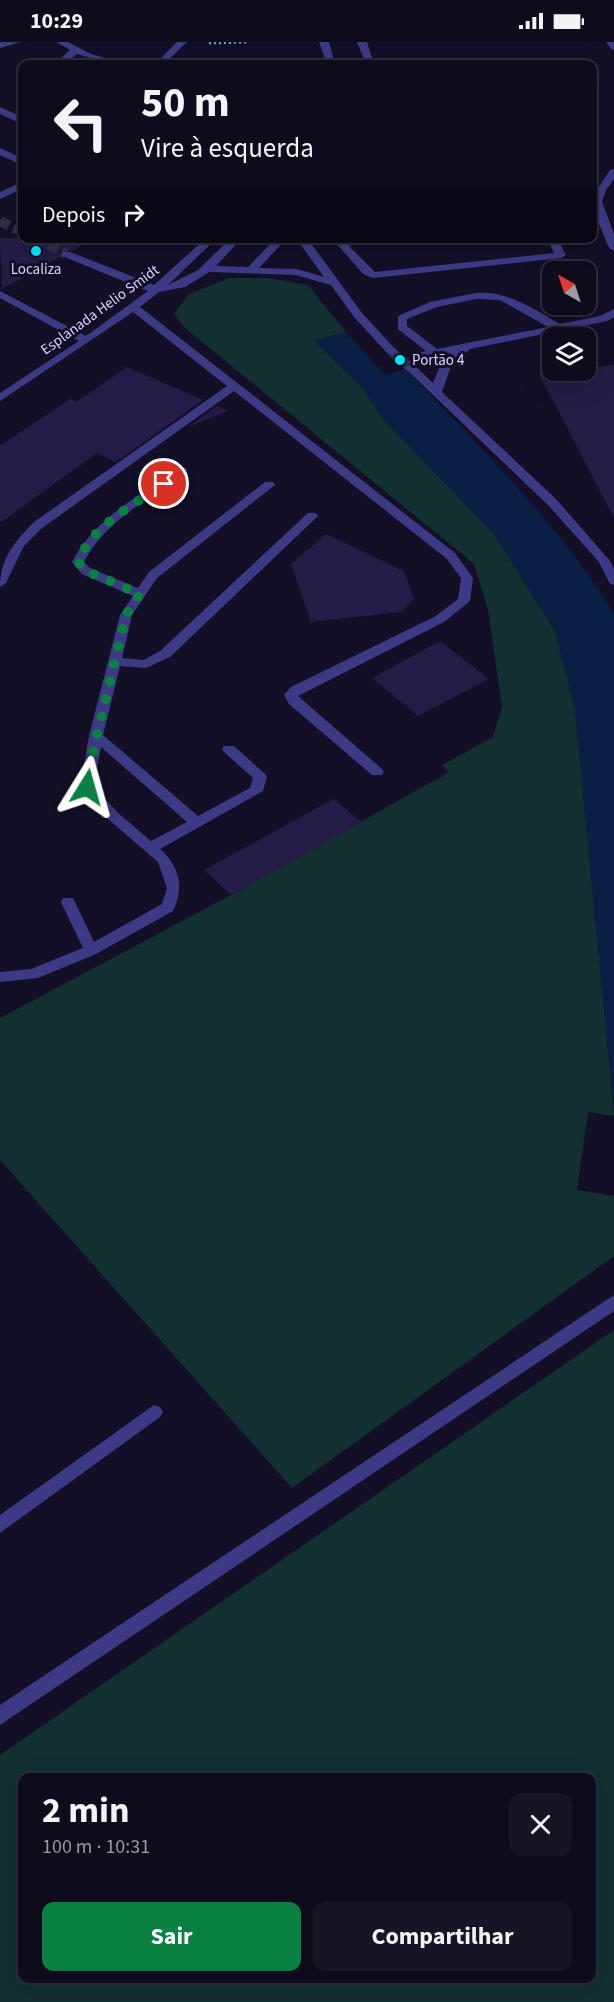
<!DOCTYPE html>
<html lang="pt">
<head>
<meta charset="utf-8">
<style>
  body { margin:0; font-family:"Source Sans 3",sans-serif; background:#171425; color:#f1f3f6; height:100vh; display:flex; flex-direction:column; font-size:22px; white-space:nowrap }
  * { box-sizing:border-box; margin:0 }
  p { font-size:20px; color:#9b9ba3 }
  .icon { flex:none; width:33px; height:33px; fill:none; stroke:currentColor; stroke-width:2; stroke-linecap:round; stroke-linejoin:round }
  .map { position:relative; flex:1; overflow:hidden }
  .side { position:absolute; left:18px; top:1731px; width:578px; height:210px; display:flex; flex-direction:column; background:#0e0b1c; border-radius:12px; box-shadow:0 6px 24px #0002,0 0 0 2px #2e2b3b }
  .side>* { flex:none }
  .top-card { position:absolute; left:18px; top:18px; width:579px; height:183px; border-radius:12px; box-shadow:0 6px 24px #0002,0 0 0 2px #2e2b3b; background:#0e0b1c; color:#f1f3f6; overflow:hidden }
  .needle { width:39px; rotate:321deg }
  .buttons { position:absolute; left:542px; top:219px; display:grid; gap:12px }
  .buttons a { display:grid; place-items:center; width:54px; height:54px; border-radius:12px; background:#0e0b1c; box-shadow:0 6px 24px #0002,0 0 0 2px #2e2b3b; font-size:30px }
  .pin { position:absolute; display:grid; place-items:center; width:51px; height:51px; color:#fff; margin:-26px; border:3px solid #fff; border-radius:50%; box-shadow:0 2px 6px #0007 }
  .me { position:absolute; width:66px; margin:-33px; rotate:8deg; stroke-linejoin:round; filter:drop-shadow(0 0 4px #0008) }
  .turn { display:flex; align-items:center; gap:21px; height:126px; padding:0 24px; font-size:27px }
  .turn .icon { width:78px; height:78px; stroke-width:2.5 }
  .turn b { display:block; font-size:42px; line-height:51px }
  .then { display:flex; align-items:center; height:57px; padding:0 24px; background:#0003; gap:12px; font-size:22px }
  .round { display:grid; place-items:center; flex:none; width:63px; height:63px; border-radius:12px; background:#171425 }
  .head { display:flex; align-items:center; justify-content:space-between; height:102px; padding:0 24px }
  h1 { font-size:36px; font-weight:700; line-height:45px }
  .primary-button { display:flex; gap:12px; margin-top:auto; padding:12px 24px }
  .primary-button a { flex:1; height:69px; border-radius:12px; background:#0b8043; color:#fff; font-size:24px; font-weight:700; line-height:69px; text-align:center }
  .primary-button a+a { background:#171425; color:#f1f3f6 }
  .status { display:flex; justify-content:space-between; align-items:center; height:42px; padding:0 30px; background:#0e0b1c; direction:ltr }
  .status svg { height:16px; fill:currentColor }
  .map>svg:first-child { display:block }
</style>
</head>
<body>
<div class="status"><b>10:29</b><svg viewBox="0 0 49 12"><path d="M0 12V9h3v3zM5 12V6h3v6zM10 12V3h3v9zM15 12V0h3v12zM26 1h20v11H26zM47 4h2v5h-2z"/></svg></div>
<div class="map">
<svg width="614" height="1960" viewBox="0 0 614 1960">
  <rect width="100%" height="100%" fill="#130f26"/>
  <path fill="#12302f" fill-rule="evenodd" d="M229,236H267L308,243L346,290L315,299L362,345L384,378L494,492L555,589L575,667L614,1070V1074L588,1070L577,1148L614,1154V1214L292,1446L0,1118V976L231,853L449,730L442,723L493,695L502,665L488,568L474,522L185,286L174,272L189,252Z
    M614,1288V1960H0V1713ZM22,1736H591V1936H22Z"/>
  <path fill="#0a1f44" d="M346,290L385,333L406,327C479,406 558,479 614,572V1070L575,667L555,589L494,492L384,378L362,345L314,298Z"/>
  <path fill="#241b47" d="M0,196H94L72,209L60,208V215L2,247Z
    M614,323V476L539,332Z
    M127,325L203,358L116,420L97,411L0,481V404L70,357L76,360Z
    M217,364L228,369L188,385Z
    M326,492L404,529L414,557L401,570L311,580L291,522Z
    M440,599L489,637L418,674L372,636Z
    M333,757L362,780L231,853L204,828Z"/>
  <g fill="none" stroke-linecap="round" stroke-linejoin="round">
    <path stroke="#312d47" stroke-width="10" stroke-dasharray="10 5" stroke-linecap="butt" d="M0,179L22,190
      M35,196L66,212
      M392,310L411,326"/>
    <path stroke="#2fb8b0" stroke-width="3" stroke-dasharray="2 3" stroke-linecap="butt" d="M209,1L247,0"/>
    <path fill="#3d3a85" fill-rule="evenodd" d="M0,0H21L0,6Z
      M56,0H68L91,12L127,22H112L77,12L67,20L68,22H59V18L70,8Z
      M177,0H187L164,22H155Z
      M319,0H329L335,22H327Z
      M357,0H367L374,22H366Z
      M606,0H614V8L611,7Z
      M0,65L22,75V82L0,72Z
      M0,106L22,116V123L0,113Z
      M614,127V137L606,148L602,160L614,192V209L609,206C594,166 584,165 610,128Z
      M22,140V147L0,157V150Z
      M206,196H217L168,243L198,228L231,196H242L216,224L248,225L276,196H287L259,226L297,227L324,235L296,196H307L362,271L398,310L392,313L388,312L354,275L331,243L296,233L209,230L185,245L159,250L140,265L455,511L473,536L470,559L444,580L298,654L382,727L384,730L382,733H372L289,662L284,653L291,645L436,574L458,557L461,536L447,517L234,349L42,486L24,504L6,541L0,545C0,517 15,499 34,480L227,344L133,270L0,359V351L79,299L0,256V249L86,294L148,249L62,214V210H70L154,243Z
      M353,196H374L349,204L375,230L554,211L547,196H557L566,213L561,216L373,236L363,232L337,202Z
      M476,251C509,249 532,266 560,282L600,274L614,267V275L607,279L470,307L451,324L442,350L557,458L610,519L614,527V543L610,542L599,520L549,464L405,326L407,324H415L433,341L440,324L451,311L419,315V311L426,309L398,287V274L430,260ZM476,257L500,258L548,285L437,307L407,284V277L437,265Z
      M183,425L187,427V431C150,456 106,478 84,520L90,526L138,546L149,530L265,440H273L275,443L157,536L132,573L122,616L144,618L160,609L308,471H316L318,474L170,615L146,626L120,624L103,693L198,774L250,746L253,736L224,710L222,707L224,704H234L265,732L267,735L263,749L160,807C179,823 185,846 173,869L96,912L38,936L0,940V930L31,927L83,906L61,860L63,856H73L94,900L162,862L167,846L158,820L108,777L80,745L89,694L120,573L133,554L82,532L72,520C90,485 122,464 154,443C163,437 173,428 183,425ZM101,705L187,780L151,799L118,771L94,744Z
      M614,1253V1269L0,1683V1663Z
      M154,1363L160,1365L163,1370L160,1375L0,1491V1473Z"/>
  </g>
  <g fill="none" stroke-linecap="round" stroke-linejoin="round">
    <path stroke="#0b8043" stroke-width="10" stroke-dasharray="0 18" d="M87,745L94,706L126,573L140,552L86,529L78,520C91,484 134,463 164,442"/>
  </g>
  <g fill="#00e5ff" stroke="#130f26" stroke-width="2">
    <circle cx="36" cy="209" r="6"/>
    <circle cx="400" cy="318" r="6"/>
  </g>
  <g text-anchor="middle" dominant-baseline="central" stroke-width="6" stroke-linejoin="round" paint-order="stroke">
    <g font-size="15" fill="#d9d4ff" stroke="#130f26">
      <text x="36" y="227">Localiza</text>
      <text x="412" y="318" text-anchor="start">Portão 4</text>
    </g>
    <g font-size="15" fill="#d9d4ff" stroke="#130f26">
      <text transform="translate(100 268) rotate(-36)">Esplanada Helio Smidt</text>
    </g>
  </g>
</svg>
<div class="buttons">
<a><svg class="needle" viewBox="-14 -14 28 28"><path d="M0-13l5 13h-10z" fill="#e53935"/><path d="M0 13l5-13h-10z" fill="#9b9ba3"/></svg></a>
<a><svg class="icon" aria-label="layers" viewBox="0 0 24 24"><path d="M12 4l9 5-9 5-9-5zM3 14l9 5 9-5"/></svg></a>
</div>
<div class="pin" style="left:164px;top:442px;background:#d93025"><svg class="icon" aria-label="arrive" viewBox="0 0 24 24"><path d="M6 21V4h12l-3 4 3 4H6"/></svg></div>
<svg class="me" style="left:87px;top:745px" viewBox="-20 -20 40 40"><path d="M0-17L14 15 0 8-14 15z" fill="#0b8043" stroke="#fff" stroke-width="4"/></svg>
<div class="top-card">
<div class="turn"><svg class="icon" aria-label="left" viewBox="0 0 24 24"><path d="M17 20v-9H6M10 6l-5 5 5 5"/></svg><div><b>50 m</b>Vire à esquerda</div></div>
<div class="then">Depois<svg class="icon" aria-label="right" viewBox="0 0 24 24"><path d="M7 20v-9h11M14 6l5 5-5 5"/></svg></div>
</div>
<section class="side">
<div class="head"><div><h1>2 min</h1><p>100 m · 10:31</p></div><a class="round"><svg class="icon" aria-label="close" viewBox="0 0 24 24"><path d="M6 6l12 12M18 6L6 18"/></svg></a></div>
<div class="primary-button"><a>Sair</a><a>Compartilhar</a></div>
</section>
</div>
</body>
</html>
